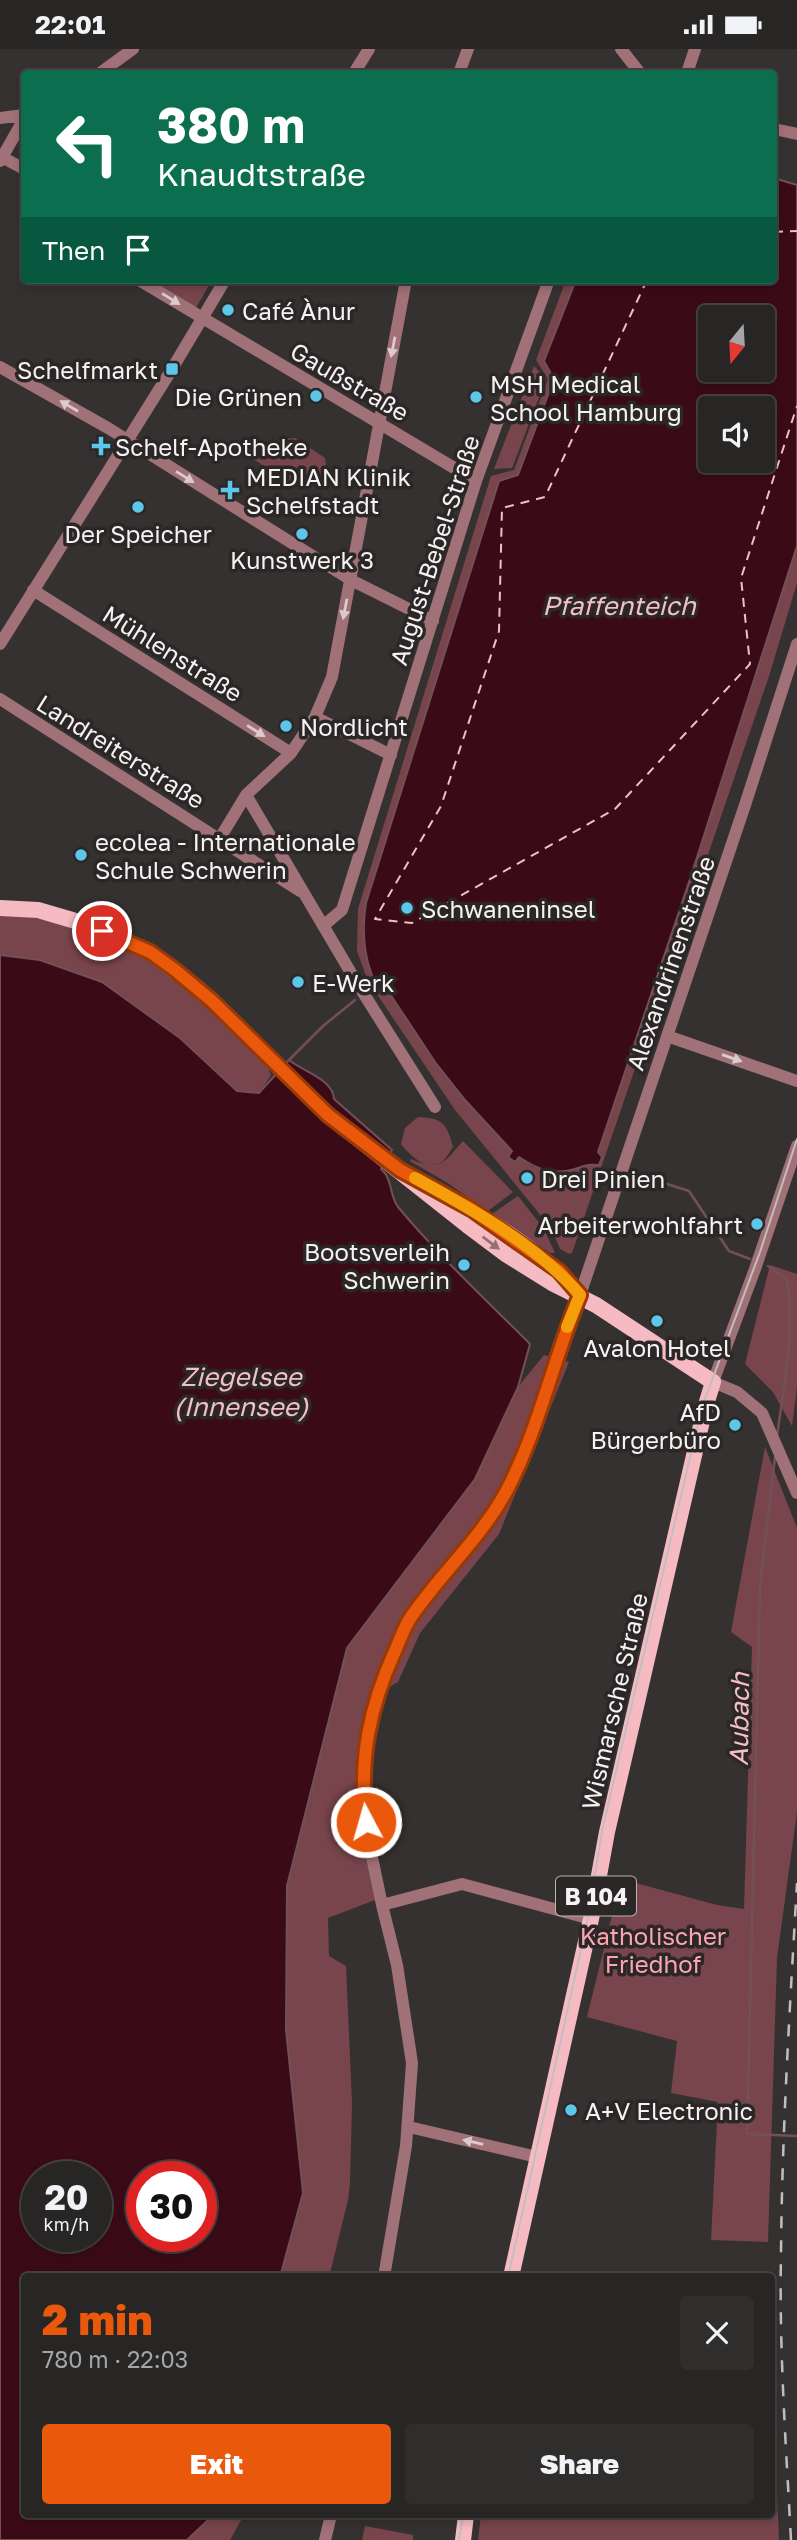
<!DOCTYPE html>
<html lang="en">
<head>
<meta charset="utf-8">
<style>
  body { margin:0; font-family:"Golos Text",sans-serif; background:#302d2d; color:#f1f3f6; height:100vh; display:flex; flex-direction:column; font-size:26px; white-space:nowrap }
  * { box-sizing:border-box; margin:0 }
  p { font-size:23px; color:#a5a5a7 }
  .icon { flex:none; width:38px; height:38px; fill:none; stroke:currentColor; stroke-width:2; stroke-linecap:round; stroke-linejoin:round }
  .map { position:relative; flex:1; overflow:hidden }
  .side { position:absolute; left:21px; top:2224px; width:754px; height:245px; display:flex; flex-direction:column; background:#282525; border-radius:7px; box-shadow:0 4px 10px #0003,0 0 0 2px #444242 }
  .side>* { flex:none }
  .top-card { position:absolute; left:21px; top:21px; width:756px; height:214px; border-radius:7px; box-shadow:0 4px 10px #0003,0 0 0 2px #444242; background:#0b6e4f; color:#fff; overflow:hidden }
  .needle { width:46px; rotate:198deg }
  .fabs { position:absolute; left:698px; top:256px; display:grid; gap:14px }
  .fabs a { display:grid; place-items:center; width:77px; height:77px; border-radius:7px; background:#282525; box-shadow:0 4px 10px #0003,0 0 0 2px #444242; font-size:35px }
  .speed { position:absolute; left:21px; top:2112px; display:flex; gap:14px; font-size:35px; font-weight:700; text-align:center }
  .speed>* { display:grid; place-content:center; width:91px; height:91px; border-radius:50%; background:#282525; box-shadow:0 4px 10px #0003,0 0 0 2px #444242; line-height:1 }
  .speed small { font-size:18px; font-weight:400 }
  .speed .limit { border:10px solid #d22; background:#fff; color:#111 }
  .pin { position:absolute; display:grid; place-items:center; width:60px; height:60px; color:#fff; margin:-30px; border:4px solid #fff; border-radius:50%; box-shadow:0 2px 7px #0007 }
  .me { position:absolute; width:77px; margin:-38px; rotate:354deg; stroke-linejoin:round; filter:drop-shadow(0 0 5px #0008) }
  .turn { display:flex; align-items:center; gap:24px; height:147px; padding:0 21px; font-size:32px }
  .turn .icon { width:91px; height:91px; stroke-width:2.5 }
  .turn b { display:block; font-size:49px; line-height:60px }
  .then { display:flex; align-items:center; height:66px; padding:0 21px; background:#0003; gap:14px; font-size:26px }
  .round { display:grid; place-items:center; flex:none; width:74px; height:74px; border-radius:7px; background:#302d2d }
  .overview { display:flex; align-items:center; justify-content:space-between; height:119px; padding:0 21px }
  h1 { font-size:42px; font-weight:800; line-height:52px; color:#ea580c }
  .cta { display:flex; gap:14px; margin-top:auto; padding:14px 21px }
  .cta a { flex:1; height:80px; border-radius:7px; background:#ea580c; color:#fff; font-size:28px; font-weight:800; line-height:80px; text-align:center }
  .cta a+a { background:#302d2d; color:#f1f3f6 }
  .status { display:flex; justify-content:space-between; align-items:center; height:49px; padding:0 35px; background:#282525; direction:ltr }
  .status svg { height:19px; fill:currentColor }
  .map>svg:first-child { display:block }
</style>
</head>
<body>
<div class="status"><b>22:01</b><svg viewBox="0 0 49 12"><path d="M0 12V9h3v3zM5 12V6h3v6zM10 12V3h3v9zM15 12V0h3v12zM26 1h20v11H26zM47 4h2v5h-2z"/></svg></div>
<div class="map">
<svg width="797" height="2491" viewBox="0 0 797 2491">
  <rect width="100%" height="100%" fill="#363131"/>
  <path fill="#78454c" d="M139,231H212L193,264Z
    M566,231H576L544,312L554,329L518,427L364,869C364,895 367,924 383,946L390,944L435,1013L465,1051L513,1103L508,1108L515,1113L519,1108L533,1118L577,1119L586,1114L599,1116L602,1108L597,1104L690,830L797,497V534L770,624L572,1204L569,1205L560,1200L551,1179L455,1061L368,932L357,902L358,860L491,427L514,421L548,330L536,311Z
    M534,317L546,330L512,419L494,420Z
    M295,389L325,409L327,423L318,436L294,435L248,407C264,395 275,390 295,389Z
    M0,864C56,870 126,887 171,924C204,951 234,984 265,1013L271,1026L259,1044L237,1042L180,989L40,911L0,906Z
    M418,1068C443,1069 447,1075 453,1098C450,1102 446,1110 442,1113C426,1123 410,1106 401,1095L405,1079Z
    M463,1092L513,1143L488,1162L446,1133L410,1112L411,1110C441,1123 443,1114 463,1092Z
    M518,1147L544,1180L555,1204H550L492,1165Z
    M770,1216L797,1225V1338L792,1377L773,1343L745,1315Z
    M544,1306L569,1313L499,1485L420,1584L398,1633L368,1650L354,1750L375,1851L328,1869L329,1907L346,1917L352,2054L350,2134L348,2151L329,2228H280L303,2144L286,1981L287,1837L347,1599L475,1430L518,1338Z
    M765,1398L797,1479V1763L777,1909L768,2193L711,2191L718,2053L671,2044L677,1992L587,1968L621,1830L717,1856L744,1860L752,1598L731,1583Z
    M772,2332L779,2491H478L481,2466H772Z
    M210,2466H244L230,2491H187L207,2472Z
    M365,2477L413,2486V2491H362Z"/>
  <path fill="#3a0b16" stroke="#725058" stroke-width="2" fill-rule="evenodd" d="M774,129L797,136V497L690,830L598,1103L602,1108L599,1116C589,1115 586,1116 578,1119C555,1127 538,1121 519,1108L515,1113L508,1108L512,1102L465,1051L435,1013L390,945L383,946C364,921 361,884 366,854L499,432L518,426L554,330L544,312L576,231H774ZM710,268H763V320H710ZM710,359H763V411H710Z
    M0,906L40,911L102,933L180,989L237,1042L259,1044L289,1011C302,1022 333,1030 334,1050L392,1101L381,1120C393,1130 389,1146 398,1158C439,1207 485,1250 530,1295L518,1338L475,1430L347,1599L287,1837L286,1981L303,2144L280,2228H24V2466H210L207,2472L187,2491H0ZM37,2128H96V2188H37ZM142,2128H201V2188H142Z"/>
  <g fill="none" stroke-linecap="round" stroke-linejoin="round">
    <path stroke="#725058" stroke-width="2.5" d="M289,1011L323,977L355,951
      M633,1124L689,1142L729,1202L750,1210
      M768,1217L787,1231C795,1282 784,1336 777,1387
      M775,1408L760,1537L747,2085L797,2087"/>
    <path stroke="#f4bec4" stroke-width="2" stroke-dasharray="9 7" stroke-linecap="butt" d="M774,183L797,182
      M647,231L545,448L502,459L499,582L441,757L375,870L412,874L615,760L750,615L741,529L797,357"/>
    <path stroke="#a07177" stroke-width="12" d="M621,0L640,24
      M100,24L133,0
      M354,24L369,0
      M459,24L468,0
      M687,24L695,0
      M0,69L24,66
      M774,80L797,85
      M0,107L24,120
      M0,112L24,70
      M139,231L476,432
      M0,318L108,379L351,531L433,572
      M33,541L291,704
      M0,595L172,320L225,231
      M0,650L300,842
      M315,668L391,706
      M246,746L357,934L435,1058
      M220,789L246,746L291,704L315,668L332,628L406,231
      M323,877L342,861L476,432L549,231
      M667,987L797,1032
      M797,1097L755,1220L713,1333L737,1343L762,1364L797,1444
      M382,1856L462,1835L591,1870
      M409,2078L537,2108
      M384,2228L406,2097L412,2014L397,1916L382,1856L369,1794L362,1727L365,1695L376,1647L409,1570L492,1469L527,1402L554,1325L566,1279L580,1246L746,753L797,595
      M325,2491L331,2466"/>
    <path stroke="#f6bbc2" stroke-width="16" d="M0,859L38,861L79,873L150,903L199,940L328,1066L467,1176L507,1206L552,1234L596,1256L713,1333L705,1359L607,1783L591,1870L511,2228
      M433,1139C480,1165 540,1201 576,1242
      M463,2491L466,2466"/>
    <path stroke="#c2bebf" stroke-width="2" d="M508,2228L588,1869L602,1782L702,1358L760,1203L797,1090
      M459,2491L463,2466"/>
    <path stroke="#c2bebf" stroke-width="2.5" stroke-dasharray="12 12" stroke-linecap="butt" d="M791,2491C786,2396 779,2300 781,2205C782,2081 790,1957 797,1834"/>
  </g>
  <defs><path id="oneway-solid" d="M-6-.8H1V-3.2L6.5 0L1 3.2V.8H-6Z" transform="scale(1.75)"/></defs>
  <g fill="#dccbce">
    <use href="#oneway-solid" transform="translate(171 250) rotate(32)"/>
    <use href="#oneway-solid" transform="translate(393 298) rotate(101)"/>
    <use href="#oneway-solid" transform="translate(69 357) rotate(-150)"/>
    <use href="#oneway-solid" transform="translate(185 428) rotate(32)"/>
    <use href="#oneway-solid" transform="translate(345 560) rotate(101)"/>
    <use href="#oneway-solid" transform="translate(256 682) rotate(32)"/>
    <use href="#oneway-solid" transform="translate(732 1009) rotate(19)"/>
    <use href="#oneway-solid" transform="translate(473 2093) rotate(-167)"/>
  </g>
  <use fill="#917174" href="#oneway-solid" transform="translate(491 1194) rotate(37)"/>
  <g fill="none" stroke-linecap="round" stroke-linejoin="round">
    <g stroke="#983908" stroke-width="18">
      <path id="route" d="M102,882L150,903L175,921L212,952L328,1066L400,1121L471,1160L559,1222L580,1246C553,1311 540,1377 507,1441C482,1488 441,1524 411,1568C404,1578 400,1591 395,1602C369,1659 359,1710 366,1773"/>
    </g>
    <use href="#route" stroke="#ea580c" stroke-width="12"/>
    <path stroke="#f59e0b" stroke-width="12" d="M415,1129C473,1161 537,1196 580,1246L567,1278"/>
  </g>
  <g fill="#5cc7e8" stroke="#2c2727" stroke-width="2.5">
    <circle cx="228" cy="261" r="7"/>
    <rect x="165" y="313" width="14" height="14" rx="3.5"/>
    <circle cx="316" cy="347" r="7"/>
    <circle cx="476" cy="348" r="7"/>
    <path d="M97.5 386.5h7v7h7v7h-7v7h-7v-7h-7v-7h7z"/>
    <path d="M226.5 430.5h7v7h7v7h-7v7h-7v-7h-7v-7h7z"/>
    <circle cx="138" cy="458" r="7"/>
    <circle cx="302" cy="485" r="7"/>
    <circle cx="286" cy="677" r="7"/>
    <circle cx="81" cy="806" r="7"/>
    <circle cx="407" cy="859" r="7"/>
    <circle cx="298" cy="933" r="7"/>
    <circle cx="527" cy="1129" r="7"/>
    <circle cx="757" cy="1175" r="7"/>
    <circle cx="464" cy="1216" r="7"/>
    <circle cx="657" cy="1272" r="7"/>
    <circle cx="735" cy="1376" r="7"/>
    <circle cx="571" cy="2061" r="7"/>
  </g>
  <g text-anchor="middle" dominant-baseline="central" stroke-width="7" stroke-linejoin="round" paint-order="stroke">
    <rect fill="#2c2727" stroke="#b9b5b6" stroke-width="2" x="556" y="1827.5" width="80" height="39" rx="5"/>
    <g font-size="23" font-weight="bold" fill="#f6f2f3">
      <text x="596" y="1847">B 104</text>
    </g>
    <g font-size="24" fill="#f6f2f3" stroke="#2c2727" text-anchor="start">
      <text x="242" y="261">Café Ànur</text>
      <text x="158" y="320" text-anchor="end">Schelfmarkt</text>
      <text x="490" y="334">MSH Medical<tspan x="490" dy="28">School Hamburg</tspan></text>
      <text x="302" y="347" text-anchor="end">Die Grünen</text>
      <text x="115" y="397">Schelf-Apotheke</text>
      <text x="246" y="427">MEDIAN Klinik<tspan x="246" dy="28">Schelfstadt</tspan></text>
      <text x="138" y="484" text-anchor="middle">Der Speicher</text>
      <text x="302" y="510" text-anchor="middle">Kunstwerk 3</text>
      <text x="300" y="677">Nordlicht</text>
      <text x="95" y="792">ecolea - Internationale<tspan x="95" dy="28">Schule Schwerin</tspan></text>
      <text x="421" y="859">Schwaneninsel</text>
      <text x="312" y="933">E-Werk</text>
      <text x="541" y="1129">Drei Pinien</text>
      <text x="743" y="1175" text-anchor="end">Arbeiterwohlfahrt</text>
      <text x="450" y="1202" text-anchor="end">Bootsverleih<tspan x="450" dy="28">Schwerin</tspan></text>
      <text x="657" y="1298" text-anchor="middle">Avalon Hotel</text>
      <text x="721" y="1362" text-anchor="end">AfD<tspan x="721" dy="28">Bürgerbüro</tspan></text>
      <text x="585" y="2061">A+V Electronic</text>
    </g>
    <g font-size="24" fill="#f6f2f3" stroke="#2c2727">
      <text transform="translate(350 332) rotate(30)">Gaußstraße</text>
      <text transform="translate(434 501) rotate(-72)">August-Bebel-Straße</text>
      <text transform="translate(173 604) rotate(32)">Mühlenstraße</text>
      <text transform="translate(121 702) rotate(32)">Landreiterstraße</text>
      <text transform="translate(670 914) rotate(-71)">Alexandrinenstraße</text>
      <text transform="translate(614 1652) rotate(-77)">Wismarsche Straße</text>
    </g>
    <g font-size="24" fill="#fca5b1" stroke="#2c2727">
      <text x="653" y="1886">Katholischer<tspan x="653" dy="28">Friedhof</tspan></text>
    </g>
    <g font-size="26" font-style="italic" fill="#f4bec4" stroke="#2c2727">
      <text x="619" y="556">Pfaffenteich</text>
      <text x="241" y="1327">Ziegelsee<tspan x="241" dy="30">(Innensee)</tspan></text>
      <text transform="translate(739 1670) rotate(-89)">Aubach</text>
    </g>
  </g>
</svg>
<div class="fabs">
<a><svg class="needle" viewBox="-14 -14 28 28"><path d="M0-13l5 13h-10z" fill="#e53935"/><path d="M0 13l5-13h-10z" fill="#a5a5a7"/></svg></a>
<a><svg class="icon" aria-label="sound" viewBox="0 0 24 24"><path d="M4 9h4l5-4v14l-5-4H4zM17 9q2 3 0 6"/></svg></a>
</div>
<div class="speed"><div>20<small>km/h</small></div><div class="limit">30</div></div>
<div class="pin" style="left:102px;top:882px;background:#d93025"><svg class="icon" aria-label="arrive" viewBox="0 0 24 24"><path d="M6 21V4h12l-3 4 3 4H6"/></svg></div>
<svg class="me" style="left:366px;top:1773px" viewBox="-20 -20 40 40"><circle r="17" fill="#ea580c" stroke="#fff" stroke-width="3"/><path d="M0-11L8 9 0 5-8 9z" fill="#fff"/></svg>
<div class="top-card">
<div class="turn"><svg class="icon" aria-label="left" viewBox="0 0 24 24"><path d="M17 20v-9H6M10 6l-5 5 5 5"/></svg><div><b>380 m</b>Knaudtstraße</div></div>
<div class="then">Then<svg class="icon" aria-label="arrive" viewBox="0 0 24 24"><path d="M6 21V4h12l-3 4 3 4H6"/></svg></div>
</div>
<section class="side">
<div class="overview"><div><h1>2 min</h1><p>780 m · 22:03</p></div><a class="round"><svg class="icon" aria-label="close" viewBox="0 0 24 24"><path d="M6 6l12 12M18 6L6 18"/></svg></a></div>
<div class="cta"><a>Exit</a><a>Share</a></div>
</section>
</div>
</body>
</html>
